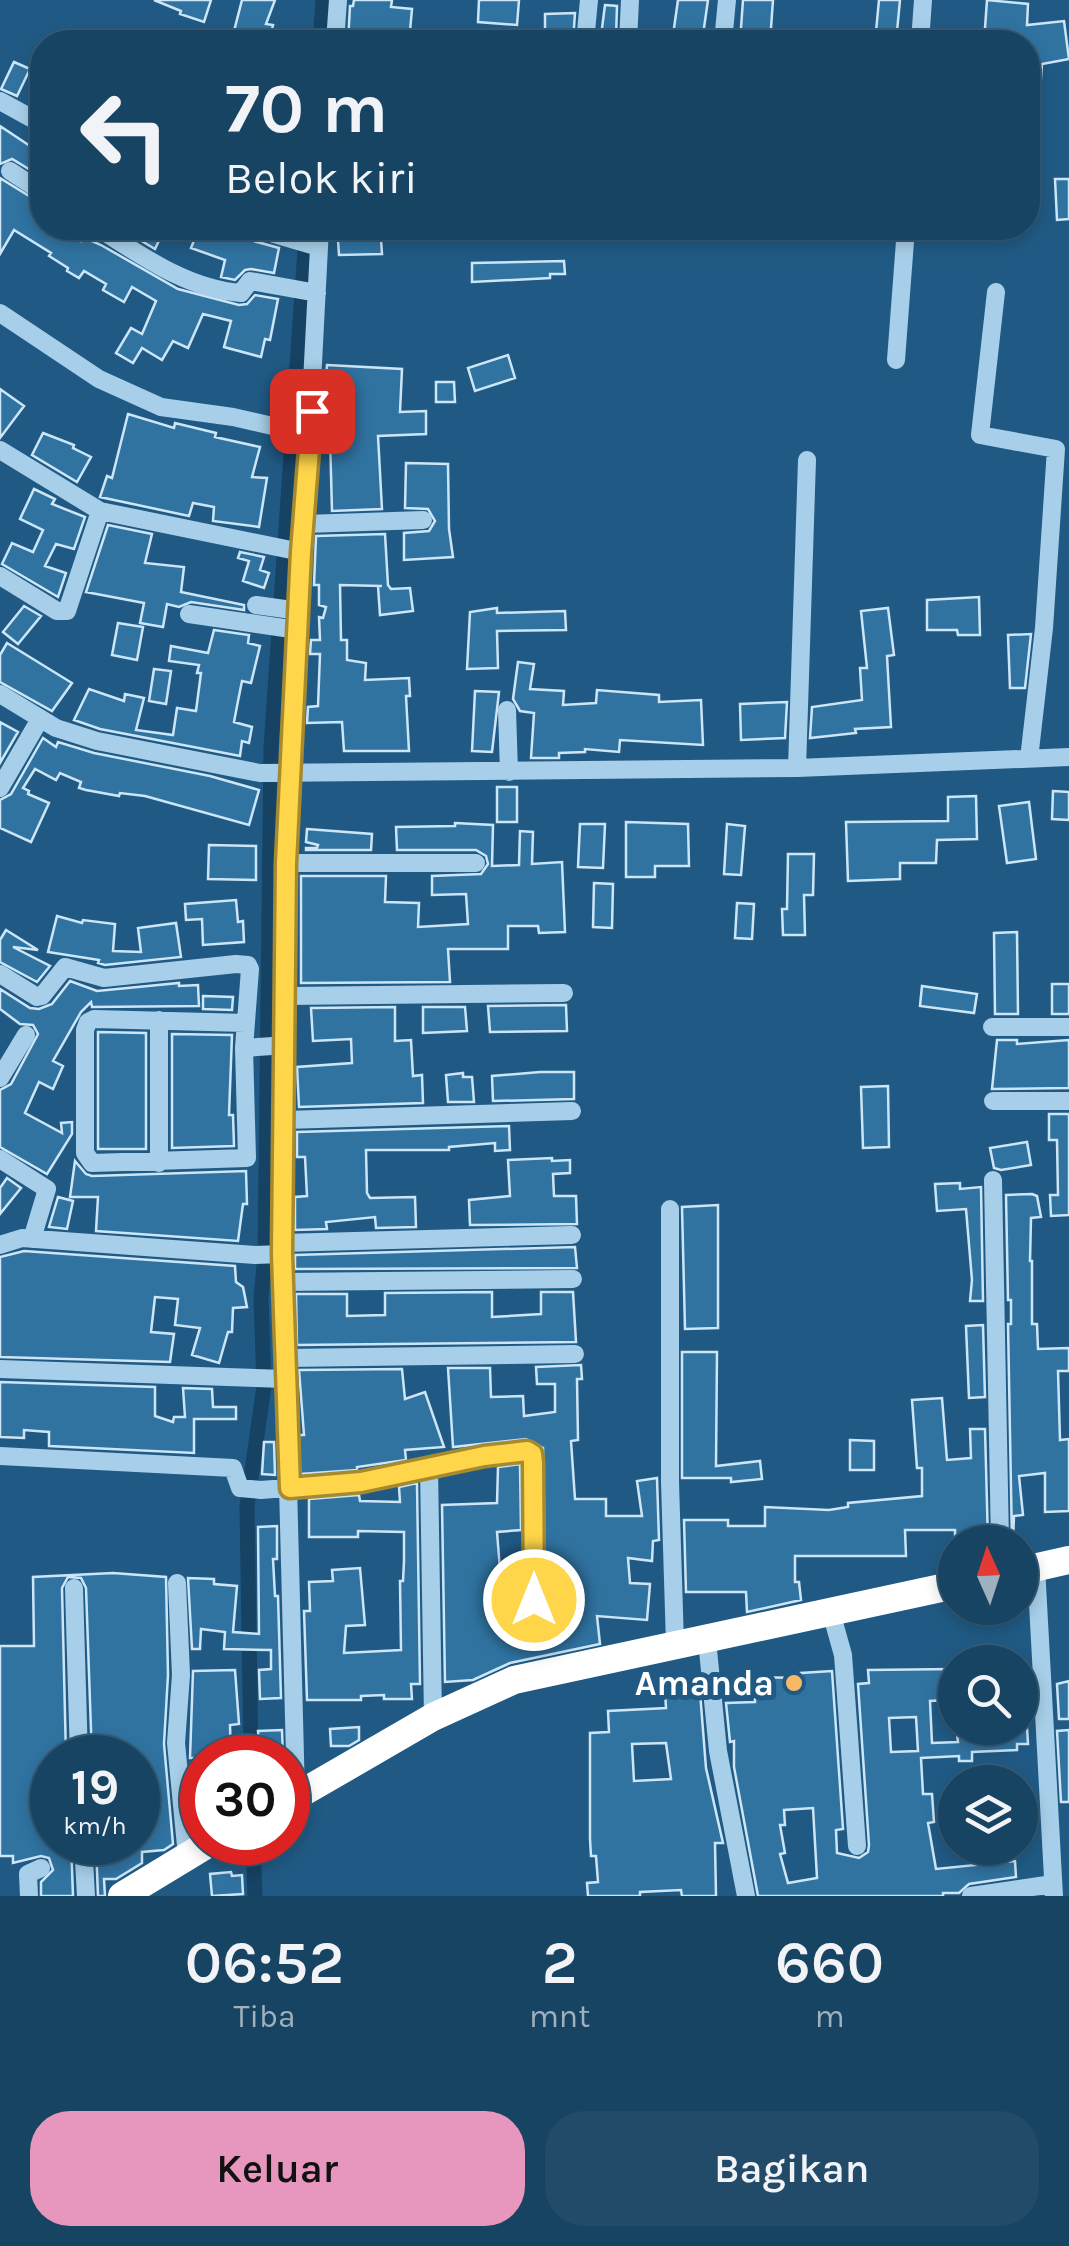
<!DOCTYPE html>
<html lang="id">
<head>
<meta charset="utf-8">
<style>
  body { margin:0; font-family:Karla,sans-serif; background:#214b69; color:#f1f3f6; height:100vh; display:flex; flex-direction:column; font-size:38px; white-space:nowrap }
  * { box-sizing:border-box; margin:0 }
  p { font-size:32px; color:#9fb0be }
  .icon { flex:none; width:55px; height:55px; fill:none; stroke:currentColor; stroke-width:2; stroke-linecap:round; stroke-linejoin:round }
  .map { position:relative; height:1896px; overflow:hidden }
  .drawer { display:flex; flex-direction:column; background:#184463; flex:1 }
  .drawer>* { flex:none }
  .hud { position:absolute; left:30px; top:30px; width:1010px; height:210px; border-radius:40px; box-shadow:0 5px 15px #0003,0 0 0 2px #365c78; background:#184463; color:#f1f3f6; overflow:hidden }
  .needle { width:65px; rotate:357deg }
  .buttons { position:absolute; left:938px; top:1525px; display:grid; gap:20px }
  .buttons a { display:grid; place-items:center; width:100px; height:100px; border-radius:50%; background:#184463; box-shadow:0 5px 15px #0003,0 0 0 2px #365c78; font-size:50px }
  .speed { position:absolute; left:30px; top:1735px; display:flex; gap:20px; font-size:50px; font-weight:700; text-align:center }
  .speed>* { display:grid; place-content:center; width:130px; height:130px; border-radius:50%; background:#184463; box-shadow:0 5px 15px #0003,0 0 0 2px #365c78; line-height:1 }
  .speed small { font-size:25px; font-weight:400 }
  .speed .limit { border:15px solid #d22; background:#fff; color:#111 }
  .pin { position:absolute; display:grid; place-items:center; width:85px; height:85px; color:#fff; margin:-42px; border-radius:20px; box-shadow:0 5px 15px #0006 }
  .me { position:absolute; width:110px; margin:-55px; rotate:0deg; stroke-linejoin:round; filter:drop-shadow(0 0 8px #0008) }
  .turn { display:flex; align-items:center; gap:35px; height:210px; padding:0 30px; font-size:45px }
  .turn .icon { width:130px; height:130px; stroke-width:2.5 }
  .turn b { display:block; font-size:70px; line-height:85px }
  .eta { display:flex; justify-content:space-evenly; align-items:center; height:170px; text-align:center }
  .eta b { font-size:60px; font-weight:600; line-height:70px }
  .cta { display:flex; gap:20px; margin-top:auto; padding:20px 30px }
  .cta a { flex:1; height:115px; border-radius:40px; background:#e797bd; color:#111; font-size:40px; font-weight:600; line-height:115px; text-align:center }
  .cta a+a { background:#214b69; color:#f1f3f6 }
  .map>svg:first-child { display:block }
</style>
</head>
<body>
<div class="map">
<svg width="1069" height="1896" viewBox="0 0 1069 1896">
  <rect width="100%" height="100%" fill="#205a84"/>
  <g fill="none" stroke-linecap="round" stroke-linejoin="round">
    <path stroke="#164263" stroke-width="15" d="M320,42L323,0
      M251,1758L247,1506L264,1386L261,1298L265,1255L271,749L305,249
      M253,1842L255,1896"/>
  </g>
  <path fill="#3073a1" stroke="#cce6f7" stroke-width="2.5" fill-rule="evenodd" d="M154,0H211L204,22L180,14L181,11Z
    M242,0H275L266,24L273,25L269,42L233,35Z
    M354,0H392L391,7L412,9L409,42H348L350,6H353Z
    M479,0H519L517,25L478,22Z
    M678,0H708L702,42H672Z
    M743,0H773L770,42H740Z
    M879,0H900L896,42H875Z
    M987,0L1028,4L1027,25L1064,21L1069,59L1042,64L1040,91L1028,90V42H984Z
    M605,5L617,6L616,37L601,36Z
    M575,13L573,42H553L552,32H545V14Z
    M14,62L30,69L17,96L1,89Z
    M0,126L42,154V177L12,159L0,164Z
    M0,178L42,204V228H57L81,241L83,237L101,245L178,289L239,305L247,304L255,295L278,299L270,340L265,339L261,357L224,347L231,321L203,314L188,348L173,341L162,360L142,348L133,363L116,353L131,328L142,334L156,301L132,287L124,302L103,290L106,284L84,271L79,278L67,271L68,268L49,256L51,253L14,230L0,254Z
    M1055,179H1069V219L1057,220Z
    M120,228H165L155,249Z
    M199,228L225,232V228H242L250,240L279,248L274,273L251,269L245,270L235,280L221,277L225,260L191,248Z
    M381,239L382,254L339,255L338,240Z
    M564,261L565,274H550V278L472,282V263Z
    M508,355L515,378L475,391L468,368Z
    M327,365L402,369L400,412L426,411V434L378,436L382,509L332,511L330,437L327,438L324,400Z
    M436,382H454L455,402H436Z
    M0,389L24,406L0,438Z
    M128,414L174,428L175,423L216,433L215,437L260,447L252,477L267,478L259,527L213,521L214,507L193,503L189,516L100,497L107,476L112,478Z
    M43,433L74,445L73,448L91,457L77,482L32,455Z
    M406,463L448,464L449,529L453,557L404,560V533L429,531L435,521L428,509L405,508Z
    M34,489L55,499L52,504L85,517L74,549L56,544L45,566L66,573L58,597L2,564L12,543L33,552L43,530L20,519Z
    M108,525L152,534L145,563L184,567L181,592L244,605V610L191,602L179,607L167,604L163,627L140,623L144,603L86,592Z
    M385,534L388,585L391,589L410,588L413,611L380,615L378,586H382L340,585L341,640H347V660L366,663L365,680L409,678L410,696H406L409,751H344L342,722L307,723L308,707L318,706L320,654H310L311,640H320L319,617L323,618L326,607L319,605V585H314L316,536Z
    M240,552L264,557L260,570L269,573L264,588L243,581L249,561L238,558Z
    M979,597L980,635H958L957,630H927V600Z
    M24,606L41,616L18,644L3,632Z
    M497,608V613L565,611L566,630L497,631L498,668L467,669L470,612Z
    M888,608L894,655L887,656L891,727L855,729L856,733L810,738L812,707L862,700L860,668H867L861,611Z
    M118,623L143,627L137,660L112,655Z
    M214,630L249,635L248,643L260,646L251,683L242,681L238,701L234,722L252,727L249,743L242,741L240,756L100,729L74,720L89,689L124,701L125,694L144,698L136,730L173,735L177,708L196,711L201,673H197L199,665L169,661L171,646L208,653Z
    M1031,634L1025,688H1010L1008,635Z
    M7,643L72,683L52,711L0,682V655Z
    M518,662L534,664L530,689L564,691L563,705L596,703L597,690L659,695V702L701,700L703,745L620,740L619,752L585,749V752L559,753V758H531L534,713L520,711L513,699Z
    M154,669L171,671L166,704L149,701Z
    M475,691L499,692L492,752L472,751Z
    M787,702L785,738L741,740L740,704Z
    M0,722L18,732L0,763Z
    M43,738L56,747L58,742L94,753L210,776L259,790L249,825L145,796L120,793L119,796L86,790L79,788L81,782L60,773L56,780L35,769L23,788L29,791L28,794L49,803L31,842L0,828V800L11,794Z
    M497,787H517V822H497Z
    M1053,791L1069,792V820L1052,819Z
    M976,796L977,839L937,840L936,863H900V879L848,881L846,822L948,821V797Z
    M1029,802L1036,859L1007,863L999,806Z
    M626,822L688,824L689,866H655V877H626Z
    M455,823L493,825L492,866L519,865L520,831L533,832L532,864L562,862L565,932L539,933L538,926H508V949H448L450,982L301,983V876H386L385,902L419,903L418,927L468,924L466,894L432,895V876L481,874L488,864L486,856L476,850H397L396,827L455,826Z
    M580,824H605L603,868L578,867Z
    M727,824L745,826L741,875L724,874Z
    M307,829L372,834L371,850H306V848H317L318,845L306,842Z
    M209,845L256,846V880L208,879Z
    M788,854H814L813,895H804L805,935H783L782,909H787Z
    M594,883L613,884L612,928L593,927Z
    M236,900L238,922L243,921L244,942L203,945L202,919L186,920L185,904Z
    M737,903L754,904L752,939L735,938Z
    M57,916L82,923L83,920L115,924L113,951L141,952L138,928L176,923L181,957L105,965L98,963L99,960L48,952Z
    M6,930L38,950L13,947L50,966L37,982L0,962V940Z
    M1017,932L1018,1014H995L994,933Z
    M70,981L97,991L179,983V986L198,985L199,1006L92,1007L91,1002L81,1012L53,1061L63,1066L53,1089L39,1082L25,1113L62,1133L61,1123L72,1122V1134L47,1174L0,1147V1090L11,1084L38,1034L33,1025L20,1024L0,1009V989L30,1008L39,1009L52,1004Z
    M1052,984H1069V1014H1052Z
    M922,986L977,994L974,1013L920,1006Z
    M203,996L233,997L232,1010L203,1009Z
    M566,1005L567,1031L490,1032L488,1006Z
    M395,1007V1041L411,1040L413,1076L422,1075L423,1103L299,1107L297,1067L352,1063L351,1039L313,1041L311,1008Z
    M423,1007H465L467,1031L423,1033Z
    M98,1032L146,1033V1149H98Z
    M172,1034L232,1035L229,1115H233L234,1146L172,1148Z
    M997,1040H1017V1044L1069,1040V1088L992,1089Z
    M540,1072H574V1099L493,1101L492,1076Z
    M463,1073V1077H472L474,1102H448L446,1075Z
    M888,1086L889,1147L863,1148L861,1087Z
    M1049,1114H1069V1215L1051,1216L1050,1195H1058L1057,1140H1049Z
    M509,1126L510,1150L495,1151V1143L449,1147V1150H366L367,1193L370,1198L415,1197L416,1227L376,1228L375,1217L326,1222L327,1229L295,1230V1197L307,1196L305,1157H297V1132Z
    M1027,1142L1031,1165L1001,1170L994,1168L990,1148Z
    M552,1158V1161L570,1160V1173L553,1174L554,1196H576L577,1224L470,1225L469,1200L510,1196L508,1160Z
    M75,1161L86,1174L92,1176L246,1171L247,1204H243L238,1241L96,1231L98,1197H70Z
    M7,1178L21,1188L0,1214V1188Z
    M960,1183V1189L981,1187L983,1301H970L972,1280L966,1209L937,1211L935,1184Z
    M1032,1194L1037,1196L1041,1217L1031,1218L1030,1261H1032V1324H1037L1038,1349L1069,1348V1371H1058L1060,1440L1069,1439V1511L1045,1512V1473L1019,1476L1023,1515L1014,1516L1013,1542H1012L1008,1324H1011V1300H1008L1006,1195Z
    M58,1197L73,1201L67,1229L49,1227Z
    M718,1205V1328L685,1329L682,1207Z
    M575,1247L577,1268L295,1269V1255Z
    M24,1251L235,1266L236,1282L243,1287L247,1307L233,1308L232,1332H228L219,1363L192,1355L200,1328L175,1325L178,1299L155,1297L151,1332L174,1334L170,1362L0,1357V1257Z
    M492,1292V1317L541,1314V1292H573L576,1342L297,1345L296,1294H347V1316L385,1315V1293Z
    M983,1325L985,1397L969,1398L966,1326Z
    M682,1352H717L716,1466L760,1461L762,1479L731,1482V1478H682Z
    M581,1365L582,1379H577L578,1440L571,1441L575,1499H606V1516H642L637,1481L657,1478L659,1540L653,1541L652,1561L628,1558L630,1583L650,1584L647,1620L597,1616L600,1644L510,1663L473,1680L445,1682L442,1505L497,1503L498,1467L520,1464L521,1530L497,1532L502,1595L521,1594L522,1635L527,1645L539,1646L546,1635L543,1448L526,1439L453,1447L448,1368H490L491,1397L523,1396L524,1416L555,1412V1384H537L536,1367Z
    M402,1369L405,1399L425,1392L444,1447L405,1450L406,1460L357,1467V1470L300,1474L299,1435H304L299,1370Z
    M0,1382L155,1387V1416L173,1422L174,1417H185L183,1388L212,1389L213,1407H236V1419H194V1453L49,1446V1432L24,1430V1438L0,1437Z
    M942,1398L947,1460L971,1458L970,1429H985L988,1542H962V1536L955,1537V1530H905L906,1556H795V1582H799L801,1600L747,1612L746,1592H686L684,1520H728V1526H765V1507L829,1510L848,1507V1503L922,1496V1468H917L912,1400Z
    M850,1440L874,1441V1470H850Z
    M264,1442H274L275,1475L262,1474Z
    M417,1483L420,1684H411L412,1699H384V1695L361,1696V1700H307L304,1611H310L309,1582L333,1581L332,1570L360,1568L365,1625L346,1626L344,1653L401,1650L400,1581H403L404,1561V1532L358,1531V1537H309V1499L359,1495L360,1501L400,1502L399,1487Z
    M277,1526V1559H273L275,1596H278L281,1698L260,1699L259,1670L271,1669V1650L224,1649L225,1632L201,1629L200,1649H192L188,1578L214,1579V1584L237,1586L233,1632L259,1634L258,1527Z
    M113,1573L166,1577L168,1675L164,1744L173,1844L164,1850L142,1852V1863L116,1879H104L105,1896H98L96,1846H105L104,1842H138V1835H143L142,1822H146L145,1784H142L141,1760L138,1758H92L86,1588L81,1578L68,1577L62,1588L66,1756H52V1842H71L73,1896H41V1882L53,1870L49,1858L41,1856L13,1863V1856H0V1646H34L33,1577Z
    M955,1669V1689H947V1700L930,1701L932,1743L958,1742L957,1734L978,1733V1728L1027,1727L1028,1744H1017V1750L972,1752V1761H959V1756L921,1758L923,1794H932L934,1822L928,1823L936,1869L1015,1861L1016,1877L969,1884L959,1893H943V1896H758L734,1767V1741L730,1742L726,1703L755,1702L754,1677L802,1678L801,1673L832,1671L843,1829L836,1830L837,1853L859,1858L868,1852L869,1845L858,1684L869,1683L868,1670ZM916,1717L918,1751L891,1752L889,1718ZM813,1808L817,1878L788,1883L780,1854L785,1853L780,1825H785L784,1810Z
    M235,1670L239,1724L230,1725L231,1758H190L193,1671Z
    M1069,1681V1719H1059L1057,1684Z
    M665,1692H700L706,1768L723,1843H715L716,1896H682L681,1890L640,1892V1896H588L587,1883L598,1882L596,1856H591L590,1839V1733L609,1732L608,1711L666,1708ZM666,1743L671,1779L634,1781L632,1744Z
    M359,1727V1740L349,1746H331L330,1729Z
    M282,1730L283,1758H268L267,1746H259L258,1731Z
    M1069,1730V1802H1061L1057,1731Z
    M231,1872L232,1876L242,1875L243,1894L212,1896L210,1874Z"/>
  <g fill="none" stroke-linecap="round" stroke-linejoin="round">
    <path stroke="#a8cfe9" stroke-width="18" d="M335,42L338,0
      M585,42L589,0
      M628,42L630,0
      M723,42L727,0
      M920,42L923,0
      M0,101L42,124
      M10,171L42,192
      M98,228C142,256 187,289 241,293L250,281L317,293
      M254,228L319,247
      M996,292L980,435L1056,449L1044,628L1029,759
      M0,313L99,379L161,407L233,417L311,435
      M896,360L906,228
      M0,450L100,511
      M305,524L423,520
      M0,576L57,611H67L100,511L301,552
      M256,605L299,611
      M189,614L298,630
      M0,694L56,728L97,741L260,773L797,768L1069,757
      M507,710L509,772
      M797,768L807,460
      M0,788L40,719
      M287,863H476
      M0,974L37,997L42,996L65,967L104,978L236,964L248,965L250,969L244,1048L247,1158L92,1163L85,1153V1030L88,1022L94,1019L246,1023
      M287,996L564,993
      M159,1020V1163
      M992,1027H1069
      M244,1048L287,1045
      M0,1078L26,1035
      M993,1101H1069
      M285,1120L572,1111
      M0,1159L47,1189L32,1239
      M993,1180L1000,1542
      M670,1209V1482L675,1644
      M282,1243L572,1235
      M0,1245L22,1238L255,1255L282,1254
      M282,1282L573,1279
      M286,1358L575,1354
      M0,1369L286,1379
      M0,1456L233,1468L240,1488L261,1490L361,1482L484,1456L527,1451L532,1454L533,1463L534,1635
      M429,1469L433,1717
      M1036,1567L1054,1896
      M177,1583L181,1675L176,1743L187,1856
      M74,1588L79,1758
      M831,1612L843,1655L857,1846
      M707,1640L718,1751L746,1896
      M296,1795L282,1254L287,863L320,228
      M83,1842L86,1896
      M29,1896L28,1874L41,1868
      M971,1896L1053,1884"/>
    <path stroke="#fff" stroke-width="28" d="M1020,1571L1069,1560
      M288,1801L433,1717L514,1680L955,1585
      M122,1896L211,1842"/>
  </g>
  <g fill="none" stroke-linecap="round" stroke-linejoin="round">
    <g stroke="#a68a30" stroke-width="25">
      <path id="route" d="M312,411L301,552L286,863L282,1254L290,1488L361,1482L484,1456L527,1451L532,1454L533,1463L534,1600"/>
    </g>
    <use href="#route" stroke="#ffd54a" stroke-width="18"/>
  </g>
  <circle fill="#f7b968" stroke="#205a84" stroke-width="4" cx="794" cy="1683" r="10"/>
  <g text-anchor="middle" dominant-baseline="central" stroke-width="10" stroke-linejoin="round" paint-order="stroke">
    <g font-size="35" font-weight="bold" fill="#fff" stroke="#205a84" text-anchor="end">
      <text x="774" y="1683">Amanda</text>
    </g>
  </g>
</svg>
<div class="buttons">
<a><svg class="needle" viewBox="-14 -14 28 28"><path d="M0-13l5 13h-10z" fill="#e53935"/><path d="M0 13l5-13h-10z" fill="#9fb0be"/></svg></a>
<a><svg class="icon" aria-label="search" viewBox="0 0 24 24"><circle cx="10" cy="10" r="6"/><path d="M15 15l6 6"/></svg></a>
<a><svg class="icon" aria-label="layers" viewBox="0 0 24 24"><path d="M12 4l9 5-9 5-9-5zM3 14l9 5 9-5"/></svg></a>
</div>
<div class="speed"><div>19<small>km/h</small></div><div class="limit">30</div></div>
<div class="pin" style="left:312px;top:411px;background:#d93025"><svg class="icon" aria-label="arrive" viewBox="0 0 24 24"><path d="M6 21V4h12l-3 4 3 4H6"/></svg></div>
<svg class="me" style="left:534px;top:1600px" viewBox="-20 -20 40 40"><circle r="17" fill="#ffd54a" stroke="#fff" stroke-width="3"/><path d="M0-11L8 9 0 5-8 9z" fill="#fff"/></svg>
<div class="hud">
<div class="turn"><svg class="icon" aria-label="left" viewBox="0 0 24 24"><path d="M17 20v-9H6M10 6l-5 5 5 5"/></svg><div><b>70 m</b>Belok kiri</div></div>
</div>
</div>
<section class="drawer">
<div class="eta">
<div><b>06:52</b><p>Tiba</p></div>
<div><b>2</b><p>mnt</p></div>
<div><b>660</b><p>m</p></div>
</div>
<div class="cta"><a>Keluar</a><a>Bagikan</a></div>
</section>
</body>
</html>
